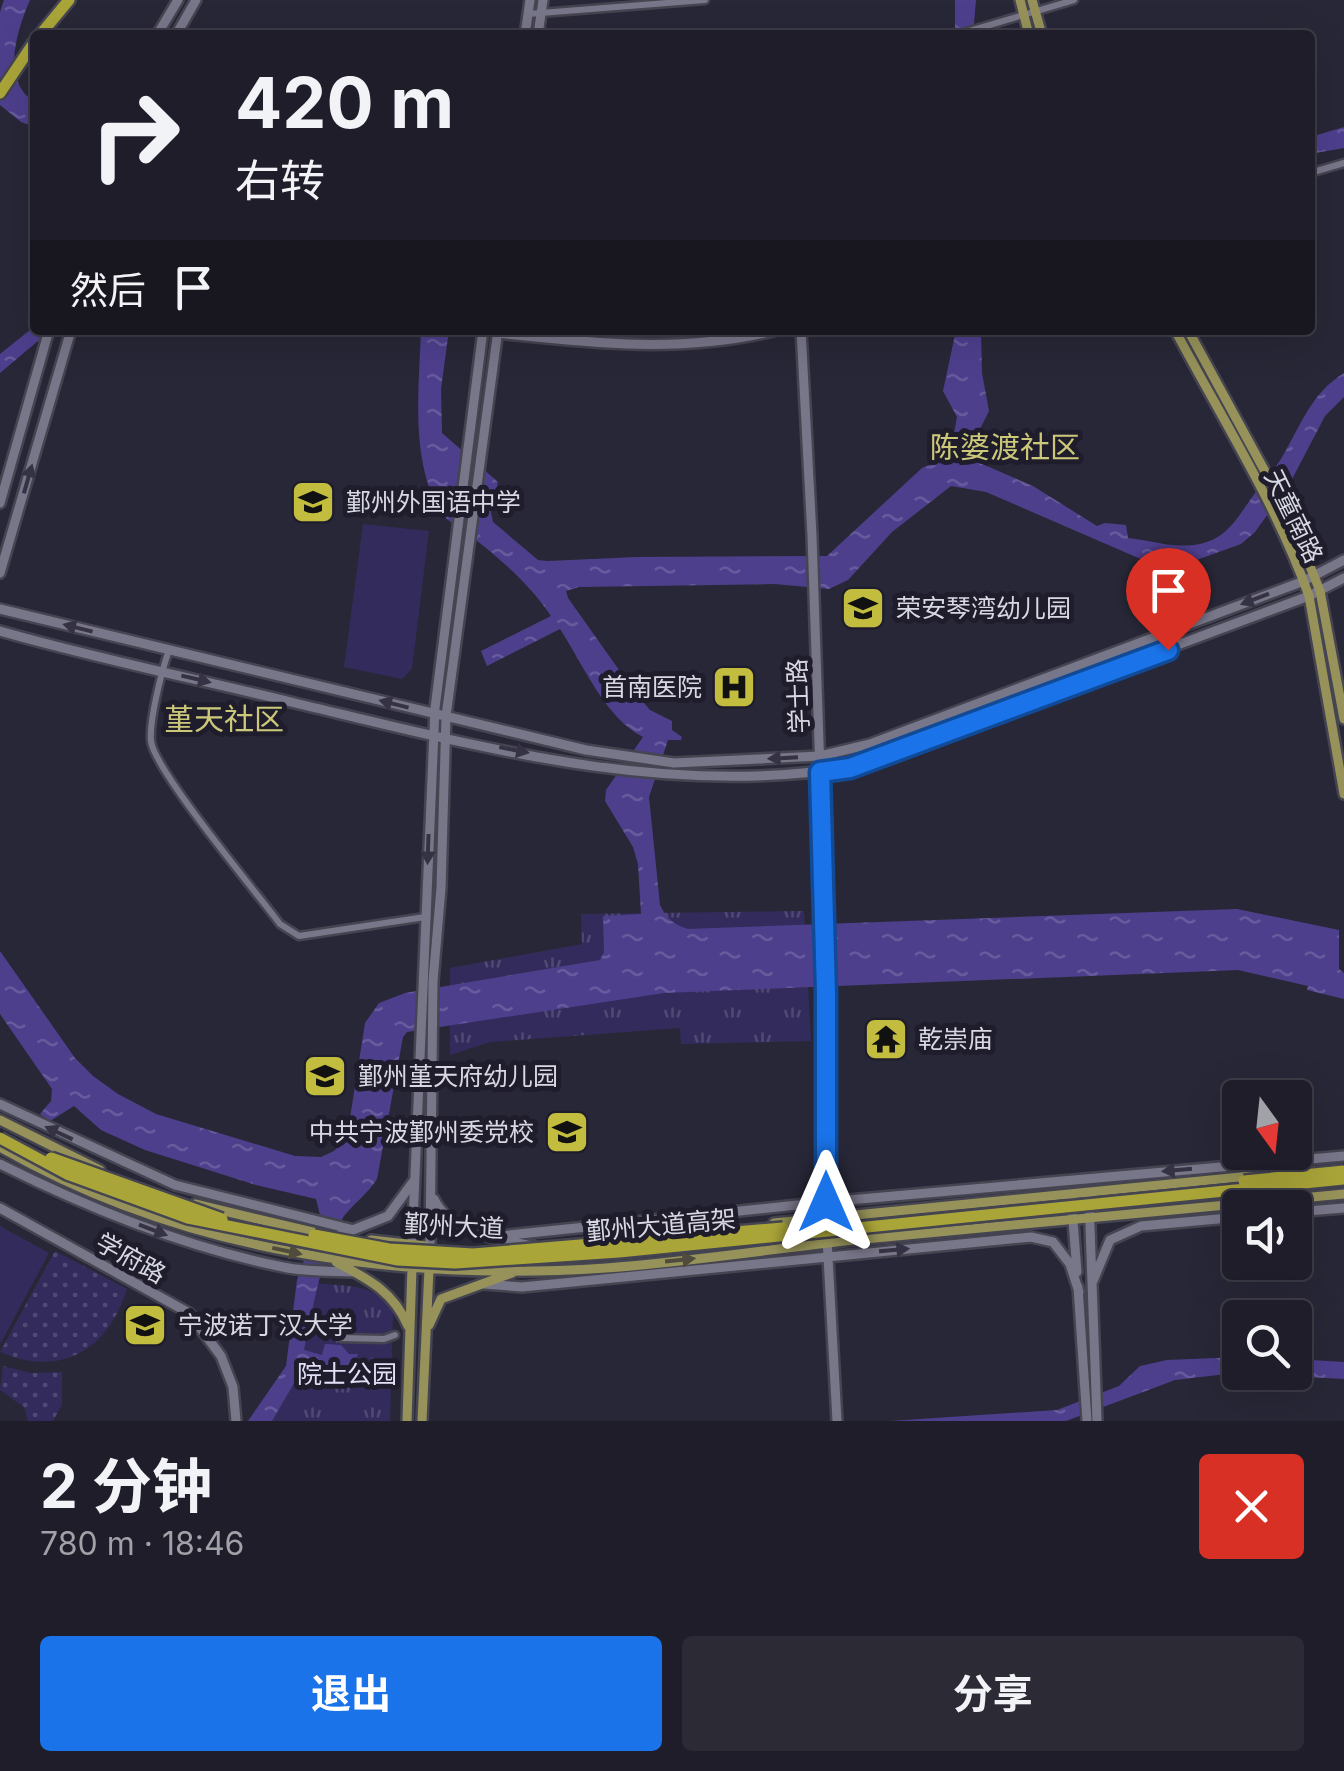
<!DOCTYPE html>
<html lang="zh">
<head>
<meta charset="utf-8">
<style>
  body { margin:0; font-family:Inter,"Noto Sans SC",sans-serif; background:#2b2a35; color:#f1f3f6; height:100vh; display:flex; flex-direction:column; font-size:38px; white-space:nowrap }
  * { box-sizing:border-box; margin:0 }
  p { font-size:32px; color:#a1a2a8 }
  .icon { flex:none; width:55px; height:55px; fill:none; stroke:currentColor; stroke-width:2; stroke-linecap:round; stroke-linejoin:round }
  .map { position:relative; height:1421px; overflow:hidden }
  .sheet { display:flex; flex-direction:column; background:#1e1d29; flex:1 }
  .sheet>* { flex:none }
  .banner { position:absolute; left:30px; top:30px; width:1285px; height:305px; border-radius:10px; box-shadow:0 10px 40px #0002,0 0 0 2px #3c3b46; background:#1e1d29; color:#f1f3f6; overflow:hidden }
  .needle { width:65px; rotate:165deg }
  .tools { position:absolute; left:1222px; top:1080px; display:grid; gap:20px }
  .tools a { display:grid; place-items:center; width:90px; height:90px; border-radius:10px; background:#1e1d29; box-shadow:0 10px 40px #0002,0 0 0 2px #3c3b46; font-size:50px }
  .pin { position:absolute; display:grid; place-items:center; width:85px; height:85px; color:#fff; margin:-102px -42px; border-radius:50% 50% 50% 0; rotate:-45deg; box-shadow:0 0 10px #0007 }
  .pin .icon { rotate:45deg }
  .me { position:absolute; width:110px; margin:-55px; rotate:0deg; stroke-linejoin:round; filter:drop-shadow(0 0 8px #0008) }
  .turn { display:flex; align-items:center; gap:35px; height:210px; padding:0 40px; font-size:45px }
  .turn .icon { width:130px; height:130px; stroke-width:2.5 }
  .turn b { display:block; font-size:70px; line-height:85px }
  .then { display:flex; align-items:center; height:95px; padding:0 40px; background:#0003; gap:20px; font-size:38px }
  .round { display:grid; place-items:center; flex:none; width:105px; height:105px; border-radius:10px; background:#2b2a35 }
  .head { display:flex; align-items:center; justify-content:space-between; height:170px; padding:0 40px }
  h1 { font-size:60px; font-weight:700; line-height:75px }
  .primary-button { display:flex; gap:20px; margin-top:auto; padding:20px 40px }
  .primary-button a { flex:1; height:115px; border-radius:10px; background:#1a73e8; color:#fff; font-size:40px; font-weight:700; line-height:115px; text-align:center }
  .primary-button a+a { background:#2b2a35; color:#f1f3f6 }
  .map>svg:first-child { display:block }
</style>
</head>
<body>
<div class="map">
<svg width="1344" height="1421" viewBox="0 0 1344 1421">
  <defs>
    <pattern id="grass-dots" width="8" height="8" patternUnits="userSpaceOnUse" patternTransform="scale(2.5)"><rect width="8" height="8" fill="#332b5c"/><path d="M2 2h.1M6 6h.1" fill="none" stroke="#504973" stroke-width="1.8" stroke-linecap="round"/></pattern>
    <pattern id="park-tufts" width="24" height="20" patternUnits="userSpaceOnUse" patternTransform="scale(2.5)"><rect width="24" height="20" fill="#332b5c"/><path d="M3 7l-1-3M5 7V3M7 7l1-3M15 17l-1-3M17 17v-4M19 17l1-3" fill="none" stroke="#504973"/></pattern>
    <pattern id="water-ripples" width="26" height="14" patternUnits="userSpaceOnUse" patternTransform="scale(2.5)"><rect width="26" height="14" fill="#4e3f8d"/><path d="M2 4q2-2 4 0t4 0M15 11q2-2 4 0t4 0" fill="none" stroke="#675a9d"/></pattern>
  </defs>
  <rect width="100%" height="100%" fill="#282737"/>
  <path fill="url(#grass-dots)" d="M55,1251L127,1289C108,1351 60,1378 0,1352Z
    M3,1366L31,1373L62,1372V1405L53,1421H28L24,1407L0,1390Z"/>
  <path fill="url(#park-tufts)" d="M804,911L811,1041L681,1044L680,1028L490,1042L450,1055V968L582,944L581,914Z
    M316,1283C349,1287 373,1282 393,1312L390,1421H272L300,1373Z"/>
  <path fill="#332b5c" d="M363,524L429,531L412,669L402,679L344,667Z
    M0,1226L49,1253L1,1343L0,1342Z"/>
  <path fill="url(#water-ripples)" d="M4,0H30C17,30 0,81 35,102V127L21,122L0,105V12Z
    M955,0H976L973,35H955Z
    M1344,127V148L1310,154V137Z
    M35,326V330H51L0,373V354Z
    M421,330H449L441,389L442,433L498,482L491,513L493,522L538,560L548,561L637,557L827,556L922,468L943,460L953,439L957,417L943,391L956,330H981L982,373L989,411L972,445L973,460L1033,486L1097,526L1105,523L1126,525L1128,538C1154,541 1178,550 1204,543C1229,536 1239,515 1253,496C1261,483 1273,472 1281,459C1300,427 1311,393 1344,373V397L1325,416L1290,483L1255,532L1241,544L1191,562L1143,560L986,492L951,486L892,532L848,580L829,589L775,584L579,587L566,591L568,598L636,694L650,710L672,721V730L682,737L681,740H668L649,797L660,905C666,918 674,925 688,929L1237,909L1339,930V969L1344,973V999L1307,990L1308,986L1238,970L664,993L407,1032L403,1037L377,1179C368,1194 347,1209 341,1221C320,1262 313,1306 304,1350L322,1355L325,1344L341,1345L349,1354H358L353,1369C336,1379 321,1364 303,1359L300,1373L272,1421H248L286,1366L297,1280L320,1215L316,1199L256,1185L145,1150L101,1130L74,1106L50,1121L40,1114L51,1101L52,1089L0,1014V951L75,1058L93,1076L118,1094L156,1114L295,1156L321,1157L334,1151L347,1137L365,1023L379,1003L405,993L600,960L604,952L603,916L641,914L638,864L633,847L605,801L606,790L643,737C605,718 583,664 560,629L487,666L481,651L551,616C531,586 505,563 476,540C466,532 446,521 440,511C410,459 419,389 421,330Z
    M1240,1357V1372H1295V1359L1344,1362V1379L1235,1373L1175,1380L1066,1421H890L1057,1410L1119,1386L1140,1366L1167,1360Z"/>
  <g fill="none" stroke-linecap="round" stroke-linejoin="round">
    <g stroke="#454451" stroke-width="11">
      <path id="street" d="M528,14L705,0
        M956,35L1074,0
        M1310,173L1344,163
        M169,650C162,670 149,720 151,741C154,770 257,893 280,924L299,936L425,917
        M341,1338L384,1339L395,1335"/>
    </g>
    <g stroke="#454451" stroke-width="14">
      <path id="secondary" d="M157,35L178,0
        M176,35L196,0
        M525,35L530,0
        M538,35L543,0
        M608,330H657
        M801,330L812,536L825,919L827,1224
        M496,333C588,343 685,354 777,330
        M0,503L49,330
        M0,573L71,330
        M0,609L586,750L674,763L820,756L870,744L1304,581L1344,560
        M0,631C98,659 197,679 295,703C476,746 664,798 850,767L1309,596L1344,578
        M0,1104L175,1185L350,1229
        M0,1164C90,1209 184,1247 283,1267C306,1272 330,1271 353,1272
        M1071,1195L1077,1272
        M434,1199C451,1234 499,1239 533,1246
        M1089,1199L1097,1421
        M0,1208L189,1313L221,1356L233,1387L236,1421
        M1295,1212L1344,1208
        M335,1237L388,1216L413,1182
        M490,1237L826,1202L1344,1156
        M827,1239L837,1421
        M412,1245L435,708L483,330
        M430,1246L433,981L441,888L446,716L498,330
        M1093,1281L1110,1240L1141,1226L1240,1217
        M484,1284L522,1287L1031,1237L1053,1242L1070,1264L1079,1292
        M1078,1287L1087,1421"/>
    </g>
    <g stroke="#454451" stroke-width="14">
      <path id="primary" d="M1020,0L1029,35
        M1032,0L1042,35
        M1175,330C1221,417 1276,503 1309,596L1344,794
        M1188,330L1292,521L1320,591L1344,719
        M0,1120L100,1170
        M0,1147C183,1252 398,1282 606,1268C689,1262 772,1249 854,1240C1018,1224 1181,1209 1344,1194
        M195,1204L321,1234
        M774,1223L1251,1176
        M371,1240L425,1246
        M336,1262C368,1279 393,1291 408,1326
        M429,1325L441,1299L512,1273
        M407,1421L412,1267
        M422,1421L429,1269"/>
    </g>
    <g stroke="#454451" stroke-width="16">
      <path id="highway" d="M40,35L69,0
        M0,93L35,41"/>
    </g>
    <use href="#street" stroke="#787689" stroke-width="6"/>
    <use href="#secondary" stroke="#787689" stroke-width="9"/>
    <use href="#primary" stroke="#969259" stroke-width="9"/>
    <use href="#highway" stroke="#aaa539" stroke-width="11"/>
    <g stroke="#454451" stroke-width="16" stroke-linecap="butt">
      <path id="highway-bridge" d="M0,1138L67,1174L188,1218L398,1260L455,1263L619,1252L1344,1179
        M51,1158L222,1219
        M1244,1181L1344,1171
        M314,1235L389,1249L473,1254L783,1228"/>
    </g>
    <use href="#highway-bridge" stroke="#aaa539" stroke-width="11"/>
  </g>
  <defs><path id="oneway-solid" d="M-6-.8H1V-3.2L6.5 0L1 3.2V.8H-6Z" transform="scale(2.5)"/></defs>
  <g fill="#353343">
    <use href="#oneway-solid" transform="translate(28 479) rotate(-74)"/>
    <use href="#oneway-solid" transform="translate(1255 599) rotate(159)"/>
    <use href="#oneway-solid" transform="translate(78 628) rotate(-166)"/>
    <use href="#oneway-solid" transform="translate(196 679) rotate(13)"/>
    <use href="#oneway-solid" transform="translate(394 704) rotate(-166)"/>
    <use href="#oneway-solid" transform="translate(514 750) rotate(11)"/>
    <use href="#oneway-solid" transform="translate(783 758) rotate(177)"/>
    <use href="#oneway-solid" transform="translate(428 849) rotate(92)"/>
    <use href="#oneway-solid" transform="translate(59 1133) rotate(-155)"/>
    <use href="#oneway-solid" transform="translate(1177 1170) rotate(175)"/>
    <use href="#oneway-solid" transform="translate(153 1230) rotate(21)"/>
    <use href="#oneway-solid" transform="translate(894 1250) rotate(-5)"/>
  </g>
  <g fill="#4f4c3e">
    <use href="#oneway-solid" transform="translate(287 1251) rotate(12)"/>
    <use href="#oneway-solid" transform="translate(680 1260) rotate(-6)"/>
  </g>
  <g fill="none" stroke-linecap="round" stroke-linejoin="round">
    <g stroke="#114b97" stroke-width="25">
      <path id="route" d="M826,1202V993L820,772L850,768L1168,650"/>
    </g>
    <use href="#route" stroke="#1a73e8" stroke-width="18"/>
  </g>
  <defs>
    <g id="school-square" transform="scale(2.25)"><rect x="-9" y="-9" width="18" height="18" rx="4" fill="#c2bd3f" stroke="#1f1d2c"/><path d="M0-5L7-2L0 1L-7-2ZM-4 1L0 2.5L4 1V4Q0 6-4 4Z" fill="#111"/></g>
    <g id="hospital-square" transform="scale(2.25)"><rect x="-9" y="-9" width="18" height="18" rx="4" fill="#c2bd3f" stroke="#1f1d2c"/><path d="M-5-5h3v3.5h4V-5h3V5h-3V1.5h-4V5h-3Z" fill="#111"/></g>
    <g id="temple-square" transform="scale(2.25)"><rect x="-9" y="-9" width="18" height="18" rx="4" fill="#c2bd3f" stroke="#1f1d2c"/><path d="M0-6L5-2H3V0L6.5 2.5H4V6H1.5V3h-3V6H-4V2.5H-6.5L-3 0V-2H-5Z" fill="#111"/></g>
    <g id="university-square" transform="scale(2.25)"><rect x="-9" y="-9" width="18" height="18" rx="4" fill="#c2bd3f" stroke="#1f1d2c"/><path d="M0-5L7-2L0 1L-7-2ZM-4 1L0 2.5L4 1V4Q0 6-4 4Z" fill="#111"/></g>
  </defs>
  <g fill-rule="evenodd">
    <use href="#school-square" x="313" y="502"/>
    <use href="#school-square" x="863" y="608"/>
    <use href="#hospital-square" x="734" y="687"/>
    <use href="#temple-square" x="886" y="1039"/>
    <use href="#school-square" x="325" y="1076"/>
    <use href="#university-square" x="567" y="1132"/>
    <use href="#university-square" x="145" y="1325"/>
  </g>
  <g text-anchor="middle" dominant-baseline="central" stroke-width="10" stroke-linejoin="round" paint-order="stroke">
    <g font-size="25" fill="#d8d8e2" stroke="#1f1d2c" text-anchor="start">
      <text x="346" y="502">鄞州外国语中学</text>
      <text x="896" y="608">荣安琴湾幼儿园</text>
      <text x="702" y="687" text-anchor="end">首南医院</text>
      <text x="918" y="1039">乾崇庙</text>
      <text x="358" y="1076">鄞州堇天府幼儿园</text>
      <text x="534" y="1132" text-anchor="end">中共宁波鄞州委党校</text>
      <text x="178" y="1325">宁波诺丁汉大学</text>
    </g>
    <g font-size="25" fill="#d8d8e2" stroke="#1f1d2c">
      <text transform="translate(1294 516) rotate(64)">天童南路</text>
      <text transform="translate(798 696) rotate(-92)">学士路</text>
      <text transform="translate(661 1225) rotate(-5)">鄞州大道高架</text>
      <text transform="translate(454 1226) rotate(3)">鄞州大道</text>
      <text transform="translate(131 1258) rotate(29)">学府路</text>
    </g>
    <g font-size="25" fill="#e2e0f7" stroke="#1f1d2c">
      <text x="347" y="1374">院士公园</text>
    </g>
    <g font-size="30" fill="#cbc87a" stroke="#1f1d2c">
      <text x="1005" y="447">陈婆渡社区</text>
      <text x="224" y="719">堇天社区</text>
    </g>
  </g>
</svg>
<div class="tools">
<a><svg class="needle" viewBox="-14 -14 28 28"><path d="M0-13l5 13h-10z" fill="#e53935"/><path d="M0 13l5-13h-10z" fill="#a1a2a8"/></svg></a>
<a><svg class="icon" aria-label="sound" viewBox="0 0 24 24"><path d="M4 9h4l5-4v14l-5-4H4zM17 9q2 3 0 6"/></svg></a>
<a><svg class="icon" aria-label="search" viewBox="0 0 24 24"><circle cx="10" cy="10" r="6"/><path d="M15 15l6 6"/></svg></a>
</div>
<div class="pin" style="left:1168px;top:650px;background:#d93025"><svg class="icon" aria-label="arrive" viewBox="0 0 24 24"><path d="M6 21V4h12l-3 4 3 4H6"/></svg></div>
<svg class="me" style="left:826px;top:1202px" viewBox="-20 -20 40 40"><path d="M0-17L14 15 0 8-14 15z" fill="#1a73e8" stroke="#fff" stroke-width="4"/></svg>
<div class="banner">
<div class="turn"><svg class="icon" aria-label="right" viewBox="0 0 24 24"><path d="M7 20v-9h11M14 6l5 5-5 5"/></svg><div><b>420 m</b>右转</div></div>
<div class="then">然后<svg class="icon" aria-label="arrive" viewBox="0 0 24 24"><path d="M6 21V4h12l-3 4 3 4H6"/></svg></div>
</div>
</div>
<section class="sheet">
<div class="head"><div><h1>2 分钟</h1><p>780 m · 18:46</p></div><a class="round" style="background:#d93025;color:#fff"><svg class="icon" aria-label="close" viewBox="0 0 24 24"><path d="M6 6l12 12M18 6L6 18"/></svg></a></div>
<div class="primary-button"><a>退出</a><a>分享</a></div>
</section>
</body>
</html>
